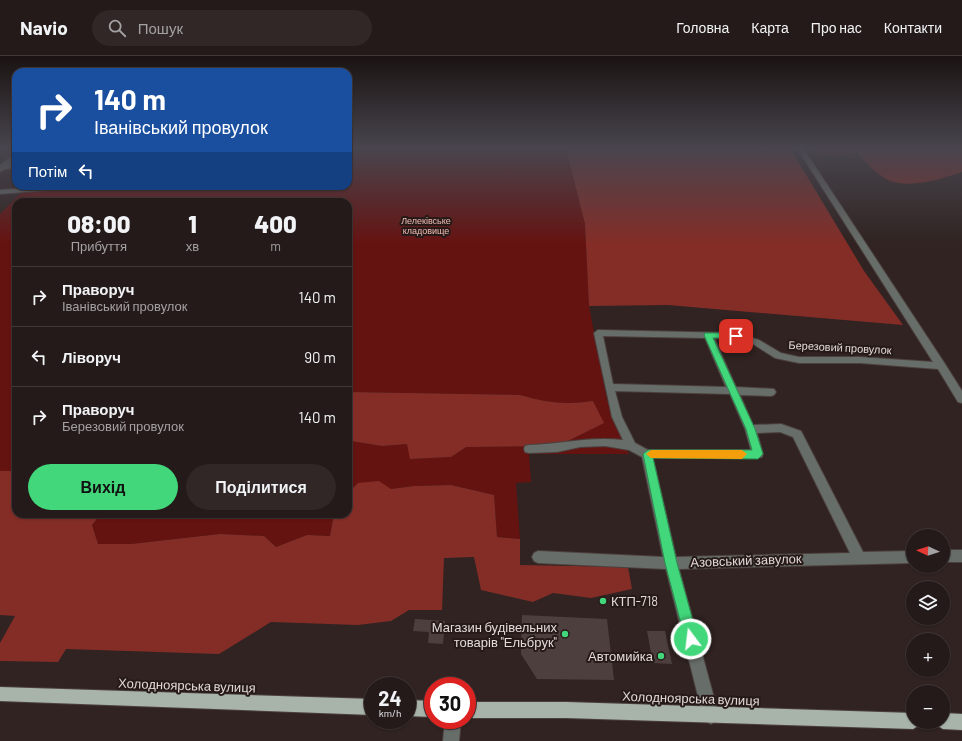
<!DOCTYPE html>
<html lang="uk">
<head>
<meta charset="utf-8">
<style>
  body { margin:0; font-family:Barlow,sans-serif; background:#302726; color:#f1f3f6; height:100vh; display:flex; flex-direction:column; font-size:15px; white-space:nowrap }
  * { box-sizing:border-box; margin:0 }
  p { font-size:13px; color:#a3a1a2 }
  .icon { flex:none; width:22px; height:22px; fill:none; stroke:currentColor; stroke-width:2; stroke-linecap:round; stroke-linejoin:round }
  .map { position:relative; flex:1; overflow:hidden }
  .side { position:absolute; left:12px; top:142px; width:340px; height:320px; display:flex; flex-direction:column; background:#241a19; border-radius:12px; box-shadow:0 1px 3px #0004,0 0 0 1px #413838 }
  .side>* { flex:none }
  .hud { position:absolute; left:12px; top:12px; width:340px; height:122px; border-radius:12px; box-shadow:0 1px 3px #0004,0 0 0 1px #413838; background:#1a4fa0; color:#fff; overflow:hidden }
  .needle { width:26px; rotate:273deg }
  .tools { position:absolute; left:906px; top:473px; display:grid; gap:8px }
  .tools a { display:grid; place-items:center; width:44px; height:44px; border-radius:50%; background:#241a19; box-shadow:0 1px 3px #0004,0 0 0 1px #413838; font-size:20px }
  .speed { position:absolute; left:364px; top:621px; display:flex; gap:8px; font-size:20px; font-weight:700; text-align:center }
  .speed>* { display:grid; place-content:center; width:52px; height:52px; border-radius:50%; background:#241a19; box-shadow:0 1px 3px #0004,0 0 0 1px #413838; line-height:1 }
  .speed small { font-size:10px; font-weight:400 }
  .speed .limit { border:6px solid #d22; background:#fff; color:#111 }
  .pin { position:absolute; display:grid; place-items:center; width:34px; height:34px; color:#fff; margin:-17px; border-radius:8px; box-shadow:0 2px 6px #0006 }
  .me { position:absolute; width:44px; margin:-22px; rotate:345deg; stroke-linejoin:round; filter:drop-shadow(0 0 3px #0008) }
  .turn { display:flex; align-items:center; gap:14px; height:84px; padding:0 16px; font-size:18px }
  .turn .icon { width:52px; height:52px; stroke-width:2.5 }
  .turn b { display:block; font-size:28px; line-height:34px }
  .then { display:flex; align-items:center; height:38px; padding:0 16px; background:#0003; gap:8px; font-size:15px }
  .eta { display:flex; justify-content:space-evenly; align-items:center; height:68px; text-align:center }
  .eta b { font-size:24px; font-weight:800; line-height:28px }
  .primary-button { display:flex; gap:8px; margin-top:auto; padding:8px 16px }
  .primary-button a { flex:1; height:46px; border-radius:24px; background:#42d77b; color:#111; font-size:16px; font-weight:800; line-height:46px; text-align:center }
  .primary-button a+a { background:#302726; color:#f1f3f6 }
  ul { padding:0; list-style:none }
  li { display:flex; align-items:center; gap:12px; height:60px; padding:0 16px; border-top:1px solid #413838 }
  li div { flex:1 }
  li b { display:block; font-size:15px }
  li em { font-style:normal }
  header { display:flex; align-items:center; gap:24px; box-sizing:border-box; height:56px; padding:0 20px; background:#241a19; border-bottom:1px solid #413838 }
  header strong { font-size:19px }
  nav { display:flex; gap:22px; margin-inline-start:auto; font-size:14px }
  .search { width:280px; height:36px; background:#302726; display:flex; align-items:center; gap:10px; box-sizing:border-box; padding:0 14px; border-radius:22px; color:#a3a1a2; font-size:15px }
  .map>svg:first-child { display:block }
</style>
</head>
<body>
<header>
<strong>Navio</strong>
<div class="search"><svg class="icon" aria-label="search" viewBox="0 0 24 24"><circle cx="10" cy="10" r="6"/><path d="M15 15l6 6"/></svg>Пошук</div>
<nav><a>Головна</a><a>Карта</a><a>Про нас</a><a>Контакти</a></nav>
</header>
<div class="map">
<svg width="962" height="685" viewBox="0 0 962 685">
  <rect width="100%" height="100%" fill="#302321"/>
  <path fill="#651311" d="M348,92H566L585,168L589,250L607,344L629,398H529L531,426L516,427L520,483L497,481L494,439L451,429L414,430L391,433L358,427L348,437V393L351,385L382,390L407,388L411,403L451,401L466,391L558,390L603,367L593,345C566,349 546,347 520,339L348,336V146H16V374L10,381L16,382V415H0V158L22,136L73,133L76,130H348Z
    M101,458H334L330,480L307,479L276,491L264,480L220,478L131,488H98L92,469Z"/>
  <path fill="#842d27" d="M566,92H790L864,215L903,269L668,249L589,250L585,168Z
    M809,92H962V116C942,123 906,134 886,123C875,116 865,106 856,96C841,101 822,101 809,92Z
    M348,336L520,339C547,347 566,349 593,345L604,367L558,390L466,391L451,401L410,403L407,388L382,390L351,385L348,393Z
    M0,415H16V458H101L92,469L98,488H131L220,478L264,480L276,491L307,479L330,480L334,458H348V437L358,427L379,425L391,433L414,430L451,429L494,439L497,481L520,483V509L628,511L632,533L591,542L553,537L533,546L481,534L474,501L444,502L442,554H409L391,565L358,569L271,566L219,598L66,593L58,606L0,605V587L15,560L0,559Z"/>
  <path fill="#4d3f3d" d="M522,559L607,563L614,624L537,623L521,598Z
    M415,563L445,565L443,588L428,587L429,576L413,575Z
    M647,575H665L672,608L653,607Z"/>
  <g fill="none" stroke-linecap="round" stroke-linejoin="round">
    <g stroke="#4c403e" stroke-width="2">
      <path id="minor" d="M797,92H803L945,308L962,335V347L958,346L938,313L860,307H799L775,302L753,288L736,283L714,282L736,331L774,333L776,336L774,339L771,340L740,339L753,369L781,368L801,375L863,496L913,495V507L679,513L719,660L716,665L711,668L706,665L703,660L666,513L538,507L534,505L532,501L534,497L538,495L663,501L642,401L629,394L605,390L580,391L557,396L529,397L525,396L524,393L525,390L529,389C561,388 591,380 623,384L612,361L594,277L598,274L736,277L759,284L781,297L799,301H860L933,306ZM603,280L705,282L726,331L613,328ZM615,335L730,338L745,373L751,394H648L635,387L622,361ZM780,376L793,381L850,497L676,501L653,402H758L762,401L763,398L757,377Z
        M16,97V102L9,109L16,108V112L5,113L0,116V109Z
        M58,130L61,132L60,133L0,138V134Z
        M943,494H962V506H943Z
        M445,664H461L459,685H443Z"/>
    </g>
    <g stroke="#4c403e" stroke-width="2">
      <path id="major" d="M0,631L373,643V659L0,645Z
        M407,644L433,645V661L407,660Z
        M467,646H566L913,657V666H920L918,670L913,673L566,662H467Z
        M943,657L962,658V674L943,673L938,670L936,666H943Z"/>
    </g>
    <use href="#minor" fill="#676d68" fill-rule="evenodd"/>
    <use href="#major" fill="#a8b3aa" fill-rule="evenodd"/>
  </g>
  <linearGradient id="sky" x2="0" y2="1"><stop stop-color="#1a1312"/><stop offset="0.49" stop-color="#48454e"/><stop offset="1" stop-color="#48454e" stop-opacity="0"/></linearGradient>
  <rect width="962" height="188" fill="url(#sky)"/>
  <path fill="#42d77b" stroke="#2b8c50" d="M705,277H736L740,280L736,282H713L755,373L763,398L758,403L653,402L677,507L698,583L696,588L691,589L687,588L685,583L665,507L643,398L648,394H752L746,373L704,279Z"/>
  <path fill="#f59e0b" d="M651,394H742L747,398L742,403L651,402L646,398Z"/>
  <g fill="#42d77b" stroke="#261a18" stroke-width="1.5">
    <circle cx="603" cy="545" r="4"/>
    <circle cx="565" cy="578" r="4"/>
    <circle cx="661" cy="600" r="4"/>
  </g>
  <g text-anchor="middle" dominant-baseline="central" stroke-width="4" stroke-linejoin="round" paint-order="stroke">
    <g font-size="9" fill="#f0bcb5" stroke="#261a18">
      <text x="426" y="164">Лелеківське<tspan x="426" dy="10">кладовище</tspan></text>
    </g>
    <g font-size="11" fill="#e2d9d8" stroke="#261a18">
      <text transform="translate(840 291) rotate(3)">Березовий провулок</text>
    </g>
    <g font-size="13" fill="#e2d9d8" stroke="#261a18">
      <text transform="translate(746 504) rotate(-2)">Азовський завулок</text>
      <text transform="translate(187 629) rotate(2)">Холодноярська вулиця</text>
      <text transform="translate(691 642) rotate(2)">Холодноярська вулиця</text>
    </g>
    <g font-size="13" fill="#e2d9d8" stroke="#261a18" text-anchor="end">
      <text x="611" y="545" text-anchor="start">КТП-718</text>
      <text x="557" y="571">Магазин будівельних<tspan x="557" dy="15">товарів "Ельбрук"</tspan></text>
      <text x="653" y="600">Автомийка</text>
    </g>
  </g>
</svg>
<div class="tools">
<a><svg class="needle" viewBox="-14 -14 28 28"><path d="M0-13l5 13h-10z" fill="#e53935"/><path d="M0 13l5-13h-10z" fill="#a3a1a2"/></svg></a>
<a><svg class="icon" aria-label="layers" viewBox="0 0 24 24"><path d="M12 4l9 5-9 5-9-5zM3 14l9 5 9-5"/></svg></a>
<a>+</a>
<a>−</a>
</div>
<div class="speed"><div>24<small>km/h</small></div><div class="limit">30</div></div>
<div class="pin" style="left:736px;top:280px;background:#d93025"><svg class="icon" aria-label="arrive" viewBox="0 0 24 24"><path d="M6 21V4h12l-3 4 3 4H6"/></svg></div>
<svg class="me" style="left:691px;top:583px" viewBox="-20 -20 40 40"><circle r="17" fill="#42d77b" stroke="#fff" stroke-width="3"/><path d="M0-11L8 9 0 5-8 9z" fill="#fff"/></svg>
<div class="hud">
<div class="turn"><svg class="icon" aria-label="right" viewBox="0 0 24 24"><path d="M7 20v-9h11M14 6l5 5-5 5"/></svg><div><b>140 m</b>Іванівський провулок</div></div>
<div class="then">Потім<svg class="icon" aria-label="left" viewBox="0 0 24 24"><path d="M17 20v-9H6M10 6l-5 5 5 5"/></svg></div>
</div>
<section class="side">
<div class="eta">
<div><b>08:00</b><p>Прибуття</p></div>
<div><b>1</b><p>хв</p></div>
<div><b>400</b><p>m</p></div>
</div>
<ul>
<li><svg class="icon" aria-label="right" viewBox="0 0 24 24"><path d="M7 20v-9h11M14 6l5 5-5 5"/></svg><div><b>Праворуч</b><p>Іванівський провулок</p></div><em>140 m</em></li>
<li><svg class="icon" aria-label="left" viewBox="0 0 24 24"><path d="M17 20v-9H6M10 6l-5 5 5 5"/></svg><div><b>Ліворуч</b></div><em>90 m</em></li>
<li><svg class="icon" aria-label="right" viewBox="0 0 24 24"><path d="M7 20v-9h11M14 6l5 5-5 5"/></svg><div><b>Праворуч</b><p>Березовий провулок</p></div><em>140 m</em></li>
</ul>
<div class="primary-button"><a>Вихід</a><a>Поділитися</a></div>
</section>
</div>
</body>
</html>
